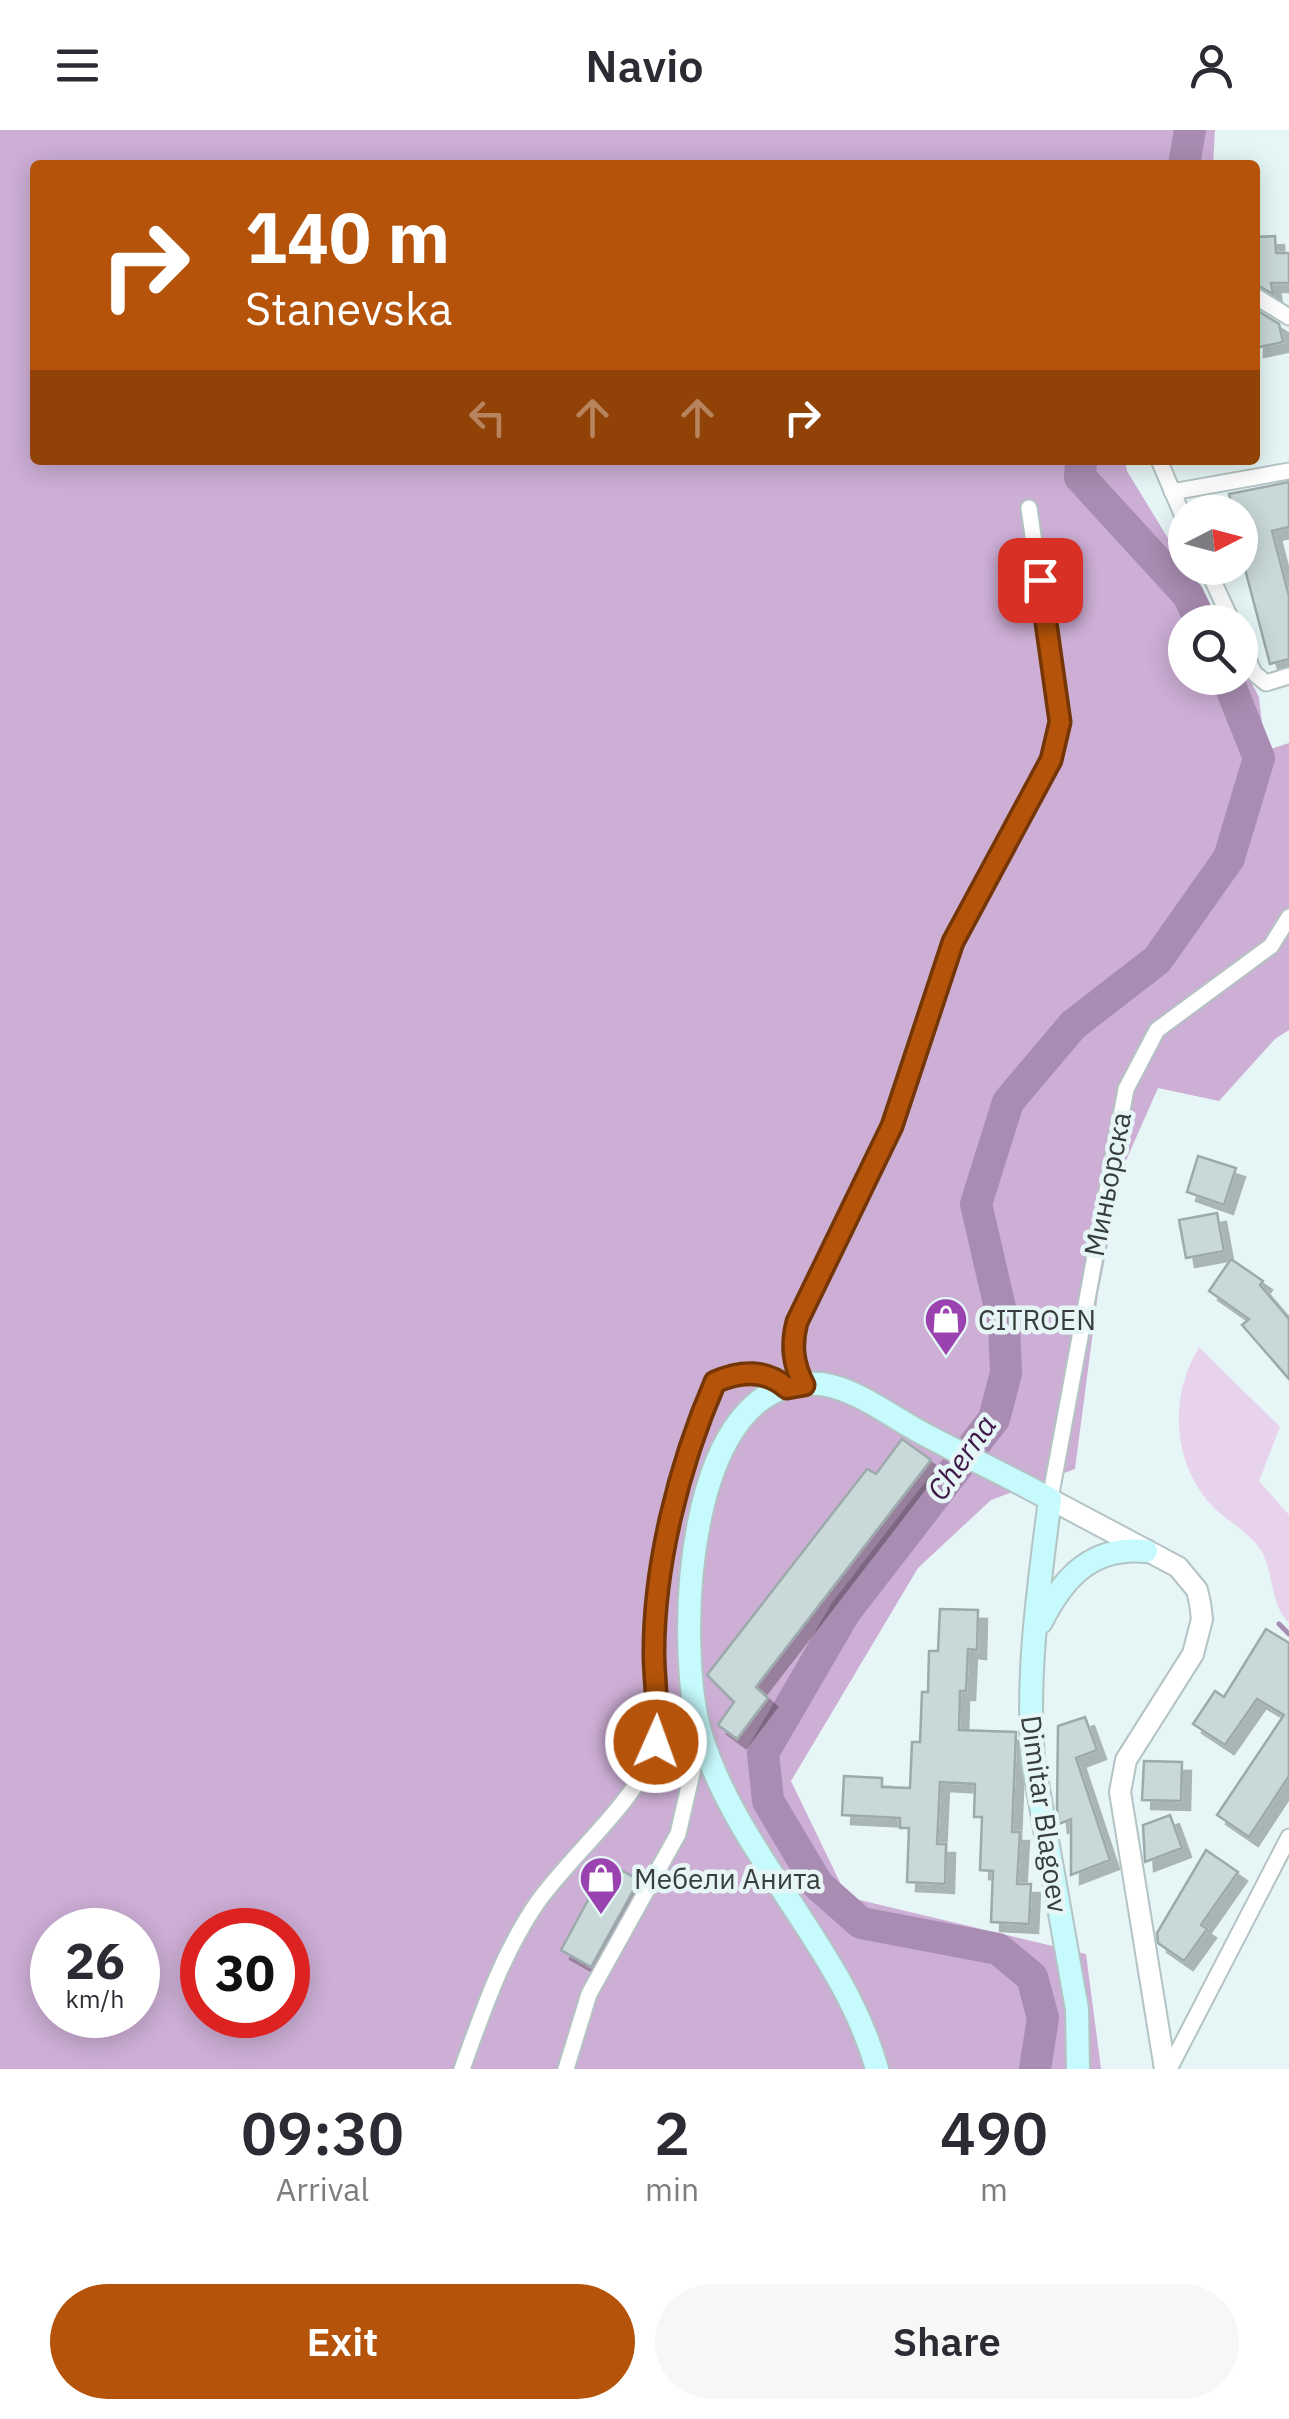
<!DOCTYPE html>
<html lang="en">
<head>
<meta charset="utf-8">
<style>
  body { margin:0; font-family:"IBM Plex Sans",sans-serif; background:#f7f7f7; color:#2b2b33; height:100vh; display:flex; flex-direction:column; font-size:38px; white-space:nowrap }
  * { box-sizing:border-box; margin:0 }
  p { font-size:32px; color:#7c7c81 }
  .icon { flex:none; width:55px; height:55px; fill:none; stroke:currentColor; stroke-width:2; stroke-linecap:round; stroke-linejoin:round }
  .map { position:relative; height:1939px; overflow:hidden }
  .sheet { display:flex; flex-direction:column; background:#fff; flex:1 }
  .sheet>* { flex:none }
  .banner { position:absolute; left:30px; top:30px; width:1230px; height:305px; border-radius:10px; box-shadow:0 5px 25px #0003; background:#b45309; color:#fff; overflow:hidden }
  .needle { width:65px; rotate:84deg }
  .fabs { position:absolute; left:1168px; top:365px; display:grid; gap:20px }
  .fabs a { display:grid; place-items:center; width:90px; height:90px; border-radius:50%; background:#fff; box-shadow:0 5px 25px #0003; font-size:50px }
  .speed { position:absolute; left:30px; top:1778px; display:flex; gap:20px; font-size:50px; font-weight:700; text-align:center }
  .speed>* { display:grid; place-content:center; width:130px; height:130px; border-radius:50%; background:#fff; box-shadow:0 5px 25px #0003; line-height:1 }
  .speed small { font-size:25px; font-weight:400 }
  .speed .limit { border:15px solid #d22; background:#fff; color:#111 }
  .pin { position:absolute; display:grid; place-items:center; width:85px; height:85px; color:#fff; margin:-42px; border-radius:20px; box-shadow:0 5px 15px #0006 }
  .me { position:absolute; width:110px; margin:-55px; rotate:2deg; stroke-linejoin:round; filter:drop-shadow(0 0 8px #0008) }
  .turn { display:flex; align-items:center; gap:35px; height:210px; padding:0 50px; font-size:45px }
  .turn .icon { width:130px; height:130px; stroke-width:2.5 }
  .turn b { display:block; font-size:70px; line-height:85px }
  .lanes { display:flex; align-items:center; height:95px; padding:0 50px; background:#0003; justify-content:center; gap:50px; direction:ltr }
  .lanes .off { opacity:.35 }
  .eta { display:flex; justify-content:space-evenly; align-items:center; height:170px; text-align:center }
  .eta b { font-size:60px; font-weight:600; line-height:70px }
  .action { display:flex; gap:20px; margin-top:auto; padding:20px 50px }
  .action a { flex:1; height:115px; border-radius:60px; background:#b45309; color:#fff; font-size:40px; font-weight:600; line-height:115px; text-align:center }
  .action a+a { background:#f7f7f7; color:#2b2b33 }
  header { display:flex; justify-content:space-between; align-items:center; height:130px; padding:0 50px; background:#fff; font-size:45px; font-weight:600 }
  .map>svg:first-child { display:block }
</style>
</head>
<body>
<header><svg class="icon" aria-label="menu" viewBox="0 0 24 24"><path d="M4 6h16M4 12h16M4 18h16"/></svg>Navio<svg class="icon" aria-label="person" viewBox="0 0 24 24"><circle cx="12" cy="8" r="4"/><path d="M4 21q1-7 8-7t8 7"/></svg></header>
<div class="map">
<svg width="1289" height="1939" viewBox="0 0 1289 1939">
  <defs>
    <filter id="shadow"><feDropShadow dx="9" dy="9" stdDeviation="0" flood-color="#0004"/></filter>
  </defs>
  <rect width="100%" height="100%" fill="#e6f6f6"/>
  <path fill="#e7d3ec" d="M1199,1217L1280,1297L1259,1351L1289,1385V1493C1268,1472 1275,1438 1258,1416C1244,1398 1220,1387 1206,1369C1171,1324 1171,1264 1199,1217Z"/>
  <path fill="#cdaed5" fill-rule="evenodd" d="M0,0H1215L1213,35H35V330H1125L1127,341L1219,492H1185V548H1240V532L1259,567L1265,621L1289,613V900L1275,909L1219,971L1158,958L1124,1035L1098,1163L1075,1339L991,1370L918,1438L791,1651L847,1767L1086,1824L1101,1939H0ZM52,1800H138V1885H52ZM202,1800H288V1885H202Z"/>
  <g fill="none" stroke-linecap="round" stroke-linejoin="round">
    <path stroke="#a98cb1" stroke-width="5" d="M1279,1494L1289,1504"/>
    <path stroke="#a98cb1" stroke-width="32" d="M1184,35L1190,0
      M1081,330L1080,347L1188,465L1201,492
      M1035,1939L1043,1888L1032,1847L998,1819L861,1793L818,1755L768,1671L763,1623L845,1482L994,1289L1006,1243L1004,1195L976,1074L1008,972L1073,895L1157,830L1229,728L1259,628L1227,548"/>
  </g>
  <path fill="#c9d8d8" stroke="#9caaab" stroke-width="2.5" filter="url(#shadow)" d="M1275,106L1276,123H1289V153H1271L1273,164L1257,155L1255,107Z
    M1255,179L1279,194L1283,212L1255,218Z
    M1289,352V397L1272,401L1289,466V529L1270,534L1240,420V382H1234L1229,364Z
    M1198,1026L1236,1038L1224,1075L1187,1062Z
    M1217,1083L1224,1121L1186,1128L1179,1090Z
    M1231,1129L1263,1151L1260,1155L1289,1189V1249L1242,1195L1249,1189L1209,1161Z
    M902,1309L931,1330L756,1557L768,1568L737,1609L718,1595L734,1572L707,1545L867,1339L876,1344Z
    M940,1479L978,1480L977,1520L968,1519L966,1561H960L959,1600L1016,1602L1012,1702H1020L1017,1754H1031L1029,1794L991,1792L993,1741L980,1740L982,1687H974L975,1654L940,1652L937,1714H946L945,1754L907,1752L909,1698H900V1688L842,1685L844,1646L882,1648V1657L910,1658L912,1612H920L922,1562H928L929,1521H938Z
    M1266,1499L1289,1513V1646L1249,1707L1217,1685L1284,1585L1257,1569L1225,1615L1193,1594L1215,1561L1224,1567Z
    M1085,1587L1097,1620L1076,1628L1110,1730L1071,1745V1689L1059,1694L1057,1678L1058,1596Z
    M1144,1631L1182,1632L1181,1671L1142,1670Z
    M1170,1685L1182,1718L1145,1732L1143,1695Z
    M1206,1720L1238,1742L1201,1795L1207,1799L1184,1831L1158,1813L1157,1803Z
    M608,1733L639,1750L591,1837L561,1820Z"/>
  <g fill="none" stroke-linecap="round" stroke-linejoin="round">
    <g stroke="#b4c3c3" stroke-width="19">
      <path id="minor" d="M1255,166L1289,187
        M1159,330L1185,391
        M1172,362L1289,341
        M1207,438L1232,492
        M1240,512L1254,543L1266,553L1289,546
        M804,1255C793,1234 791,1215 797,1192L891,996L953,812L1051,630L1060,592L1029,378
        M1050,1369L1126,959L1157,900L1271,816L1289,787
        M462,1939C483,1881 502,1824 537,1773C568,1729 629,1677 650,1630C668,1590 653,1544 656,1502C662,1418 681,1330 715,1252C740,1241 766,1239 787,1259
        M566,1939L589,1864L678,1704L700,1608
        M1169,1939L1289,1707"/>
    </g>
    <g stroke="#b4c3c3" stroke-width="24">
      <path id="tertiary" d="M1050,1369L1178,1437L1197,1460L1200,1473L1202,1489L1193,1524L1126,1630L1120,1662L1165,1939"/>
    </g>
    <g stroke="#b4c3c3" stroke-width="26">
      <path id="secondary" d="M1041,1492C1064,1446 1093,1416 1146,1421
        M877,1939C843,1817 738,1726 701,1605C675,1520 682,1239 821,1254C857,1259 890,1286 922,1303C965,1326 1008,1346 1050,1369C1039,1457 1026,1542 1033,1631L1077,1879L1078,1939"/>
    </g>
    <use href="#minor" stroke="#fff" stroke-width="15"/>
    <use href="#tertiary" stroke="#fff" stroke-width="20"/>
    <use href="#secondary" stroke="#c6fafc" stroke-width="22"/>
  </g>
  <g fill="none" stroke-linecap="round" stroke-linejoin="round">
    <g stroke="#753606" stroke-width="25">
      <path id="route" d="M656,1612C659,1583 655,1557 654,1528C653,1437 679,1335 715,1252C740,1241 766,1239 787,1258L804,1255C793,1234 791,1215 797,1192L892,996L953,812L1051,630L1060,592L1040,450"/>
    </g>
    <use href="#route" stroke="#b45309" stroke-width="18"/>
  </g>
  <defs>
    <g id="shop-pin" transform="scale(2.25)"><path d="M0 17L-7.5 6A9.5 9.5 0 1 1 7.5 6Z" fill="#9a42af" stroke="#e6f6f6"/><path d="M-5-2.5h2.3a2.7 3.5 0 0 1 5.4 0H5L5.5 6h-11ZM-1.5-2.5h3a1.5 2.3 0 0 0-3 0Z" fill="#fff"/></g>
  </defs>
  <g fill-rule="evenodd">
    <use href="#shop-pin" x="946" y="1189"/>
    <use href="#shop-pin" x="601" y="1748"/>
  </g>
  <g text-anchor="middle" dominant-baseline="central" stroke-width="9" stroke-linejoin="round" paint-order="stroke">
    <g font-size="28" fill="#383e3e" stroke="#e6f6f6">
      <text transform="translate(1107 1054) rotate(-79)">Миньорска</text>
      <text transform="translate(1045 1684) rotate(82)">Dimitar Blagoev</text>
    </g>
    <g font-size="28" fill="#383e3e" stroke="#e6f6f6" text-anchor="start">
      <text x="978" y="1189">CITROEN</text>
      <text x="634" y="1748">Мебели Анита</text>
    </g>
    <g font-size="30" font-style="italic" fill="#3f1848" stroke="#e6f6f6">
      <text transform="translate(961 1327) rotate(-55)">Cherna</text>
    </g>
  </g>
</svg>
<div class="fabs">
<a><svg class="needle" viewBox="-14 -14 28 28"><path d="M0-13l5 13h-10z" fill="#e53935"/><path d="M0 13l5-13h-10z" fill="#7c7c81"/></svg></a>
<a><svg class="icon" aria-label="search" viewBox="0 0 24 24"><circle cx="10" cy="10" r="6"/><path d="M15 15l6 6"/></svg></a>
</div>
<div class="speed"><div>26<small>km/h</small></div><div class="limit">30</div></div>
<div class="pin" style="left:1040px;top:450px;background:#d93025"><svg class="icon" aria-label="arrive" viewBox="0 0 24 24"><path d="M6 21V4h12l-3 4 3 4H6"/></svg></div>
<svg class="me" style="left:656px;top:1612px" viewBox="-20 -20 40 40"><circle r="17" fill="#b45309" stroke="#fff" stroke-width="3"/><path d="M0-11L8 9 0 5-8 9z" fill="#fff"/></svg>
<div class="banner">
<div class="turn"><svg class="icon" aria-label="right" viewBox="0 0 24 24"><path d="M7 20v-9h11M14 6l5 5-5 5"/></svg><div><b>140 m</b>Stanevska</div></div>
<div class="lanes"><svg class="icon off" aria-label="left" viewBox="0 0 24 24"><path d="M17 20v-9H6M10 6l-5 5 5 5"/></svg><svg class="icon off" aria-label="ahead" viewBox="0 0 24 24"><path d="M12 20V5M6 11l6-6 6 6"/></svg><svg class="icon off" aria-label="ahead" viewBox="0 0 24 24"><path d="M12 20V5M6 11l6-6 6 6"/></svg><svg class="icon" aria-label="right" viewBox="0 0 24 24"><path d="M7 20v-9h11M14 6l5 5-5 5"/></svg></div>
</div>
</div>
<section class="sheet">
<div class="eta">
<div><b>09:30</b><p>Arrival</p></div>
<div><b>2</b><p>min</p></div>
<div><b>490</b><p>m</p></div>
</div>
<div class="action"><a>Exit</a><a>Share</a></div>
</section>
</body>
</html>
